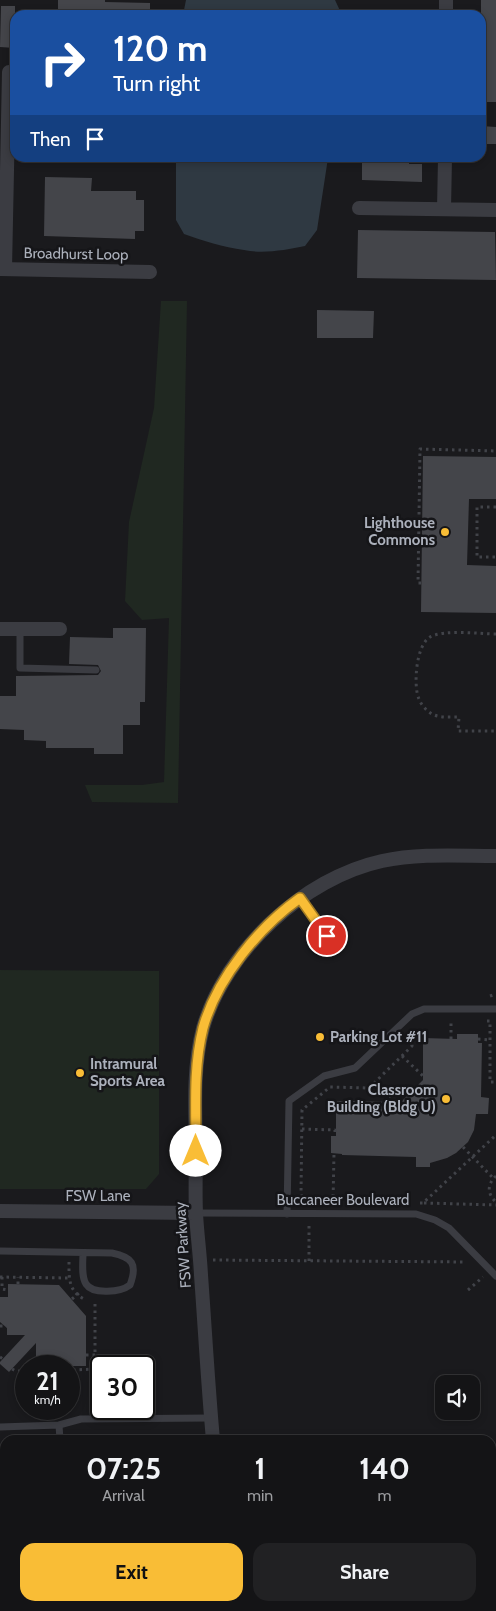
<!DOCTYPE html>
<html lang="en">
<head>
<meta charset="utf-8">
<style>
  body { margin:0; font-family:Cabin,sans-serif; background:#212123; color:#f1f3f6; height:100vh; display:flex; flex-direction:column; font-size:19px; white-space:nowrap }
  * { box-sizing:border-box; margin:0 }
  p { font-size:16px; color:#9d9ea1 }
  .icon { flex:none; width:28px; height:28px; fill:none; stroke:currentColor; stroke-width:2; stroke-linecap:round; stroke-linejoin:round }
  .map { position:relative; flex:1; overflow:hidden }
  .details { position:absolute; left:0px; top:1435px; width:496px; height:176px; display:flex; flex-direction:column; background:#141416; border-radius:15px 15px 0 0; box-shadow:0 2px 8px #0003,0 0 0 1px #333335 }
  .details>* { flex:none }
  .top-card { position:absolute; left:10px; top:10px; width:476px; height:152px; border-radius:15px; box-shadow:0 2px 8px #0003,0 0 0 1px #333335; background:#1a4fa0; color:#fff; overflow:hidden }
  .buttons { position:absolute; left:435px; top:1375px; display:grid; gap:10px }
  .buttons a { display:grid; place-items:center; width:45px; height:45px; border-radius:10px; background:#141416; box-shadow:0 2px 8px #0003,0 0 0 1px #333335; font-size:25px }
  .speed { position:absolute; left:15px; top:1355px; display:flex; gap:10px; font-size:25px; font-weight:700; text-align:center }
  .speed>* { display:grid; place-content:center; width:65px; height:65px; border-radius:50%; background:#141416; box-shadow:0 2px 8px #0003,0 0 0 1px #333335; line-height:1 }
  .speed small { font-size:12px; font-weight:400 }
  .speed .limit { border:2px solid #111; border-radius:8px; background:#fff; color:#111 }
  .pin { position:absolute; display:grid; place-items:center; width:42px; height:42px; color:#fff; margin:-21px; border:2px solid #fff; border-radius:50%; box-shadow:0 1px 5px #0007 }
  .me { position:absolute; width:55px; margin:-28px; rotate:0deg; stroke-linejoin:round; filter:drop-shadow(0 0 4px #0008) }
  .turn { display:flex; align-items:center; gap:18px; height:105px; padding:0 20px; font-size:22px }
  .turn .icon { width:65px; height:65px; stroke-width:2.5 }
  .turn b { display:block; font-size:35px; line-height:42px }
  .then { display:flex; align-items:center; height:48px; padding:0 20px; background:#0003; gap:10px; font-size:19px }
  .eta { display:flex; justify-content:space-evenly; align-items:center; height:85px; text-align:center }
  .eta b { font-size:30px; font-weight:700; line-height:35px }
  .cta { display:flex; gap:10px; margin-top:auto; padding:10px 20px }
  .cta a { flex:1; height:58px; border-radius:15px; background:#f9bd36; color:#111; font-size:20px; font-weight:700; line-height:58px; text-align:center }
  .cta a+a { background:#212123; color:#f1f3f6 }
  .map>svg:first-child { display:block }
</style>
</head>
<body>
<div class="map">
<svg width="496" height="1611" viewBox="0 0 496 1611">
  <rect width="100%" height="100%" fill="#1a1a1d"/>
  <path fill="#202821" d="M161,301H187L178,803L92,802L85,785H142L164,782L169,618L142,620L125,601L129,522L154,408Z
    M0,970L159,971V1174L146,1189H0Z"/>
  <path fill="#2f3942" d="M186,0H335L342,15H183Z
    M176,158H328L317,230L305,246C286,250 263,254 244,250C223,247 203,241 184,234L176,220Z"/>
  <path fill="#44454a" d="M58,0H105V2L150,3V15H58Z
    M481,0H496V102H481V61H483V37H481Z
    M1,6H15V48L0,47Z
    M481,126L496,127V144H481Z
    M369,158H409V164H422V182L362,180V160H369Z
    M45,177L92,178L91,191H136V200H144V231H135V239L44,236Z
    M358,230L495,232L496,280L357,278Z
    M317,310L374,311L373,338H317Z
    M423,456L496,457V499H469L467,565L496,566V613L421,612Z
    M113,628H146L145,702H140V725H123V754H94V748H46V741L24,740V730L0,729V696H16V676L98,675L101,671L98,665L69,664L70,637L113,638Z
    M457,1034H478V1043H482L481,1097L489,1098L488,1114H476L474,1130L468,1142L456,1153L447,1158L430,1163V1167H416V1157L342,1155V1154L331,1153V1136H336V1101L401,1102L423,1080V1038L457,1039Z
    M8,1284L59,1285L86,1316V1366H36V1343L9,1372L0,1364V1362L25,1335H7V1328L0,1322V1297H8Z"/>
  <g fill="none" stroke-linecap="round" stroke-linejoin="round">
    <path stroke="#414349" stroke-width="3" stroke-dasharray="2.5 4" stroke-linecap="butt" d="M496,507H477V557H496
      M421,583H418L420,449L496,451
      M496,634C479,634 445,629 430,637C416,645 413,686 419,699C421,705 427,711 432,714C440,718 450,717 459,717L458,731H496
      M490,996L496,994
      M487,1021H490V1082H496
      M451,1039V1020
      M478,1039L490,1040
      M402,1056L423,1076
      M375,1082L396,1102
      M302,1129L335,1130V1136
      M463,1147L493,1178
      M496,1176C487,1184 487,1194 496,1202
      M306,1201L303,1200L301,1194L302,1110L330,1087L369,1088L412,1046V1028
      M333,1203L334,1153
      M420,1203H423L496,1135
      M424,1203L496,1205
      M213,1260L466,1262
      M309,1261V1224
      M69,1262C69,1277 68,1291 84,1299
      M0,1277L69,1278
      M2,1277V1289L8,1290
      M18,1284V1277
      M468,1290L483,1277
      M72,1299L79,1293
      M0,1326H7
      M86,1355H95
      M0,1357L3,1359
      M12,1369L16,1371H26
      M73,1370L95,1369V1302"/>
    <path stroke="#3b3c42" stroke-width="7" d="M20,629V668L96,670
      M301,898L327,936
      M196,1213L416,1214L435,1220L449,1228L496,1276
      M287,1214L289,1101L324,1076L355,1068L412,1014L424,1009H496
      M0,1251L112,1253C132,1257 138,1264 130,1285C121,1292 93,1295 86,1284C81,1276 83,1262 83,1253
      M59,1425L60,1440
      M0,1427L59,1425L81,1419L211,1418
      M491,1470H496"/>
    <path stroke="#3b3c42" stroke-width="14" d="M446,15V0
      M359,208L496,210
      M444,209L445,158
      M0,269L150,272
      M5,269L9,72
      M0,629H60
      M0,1211L196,1213
      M213,1440C208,1385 205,1330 201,1275C200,1254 197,1233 196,1213C195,1190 196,1168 196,1146C195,1107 193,1066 203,1028C225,951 304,878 382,861C420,853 458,856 496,856
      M218,1606V1611"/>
  </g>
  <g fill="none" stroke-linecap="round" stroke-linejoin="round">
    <g stroke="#a27b23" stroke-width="12">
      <path id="route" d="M196,1151C196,1110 193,1068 203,1028C217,978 259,927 300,898L327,936"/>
    </g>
    <use href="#route" stroke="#f9bd36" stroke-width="9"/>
  </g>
  <g fill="#f9bd36" stroke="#151518" stroke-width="2">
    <circle cx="445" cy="532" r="5"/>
    <circle cx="320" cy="1037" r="5"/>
    <circle cx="80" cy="1073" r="5"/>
    <circle cx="446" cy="1099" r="5"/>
  </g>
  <g text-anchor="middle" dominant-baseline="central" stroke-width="5" stroke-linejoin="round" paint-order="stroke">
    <g font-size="15" fill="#acb1bc" stroke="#151518">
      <text transform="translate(76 254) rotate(1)">Broadhurst Loop</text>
      <text x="98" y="1196">FSW Lane</text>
      <text x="343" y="1200">Buccaneer Boulevard</text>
      <text transform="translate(183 1245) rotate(-94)">FSW Parkway</text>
    </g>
    <g font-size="15" font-weight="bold" fill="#acb1bc" stroke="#151518" text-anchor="end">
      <text x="435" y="523">Lighthouse<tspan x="435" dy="17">Commons</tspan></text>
      <text x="330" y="1037" text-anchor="start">Parking Lot #11</text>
      <text x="90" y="1064" text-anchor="start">Intramural<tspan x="90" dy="17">Sports Area</tspan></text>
      <text x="436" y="1090">Classroom<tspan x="436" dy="17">Building (Bldg U)</tspan></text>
    </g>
  </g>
</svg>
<div class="buttons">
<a><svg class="icon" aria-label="sound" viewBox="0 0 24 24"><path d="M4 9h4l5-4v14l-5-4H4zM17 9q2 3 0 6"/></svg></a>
</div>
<div class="speed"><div>21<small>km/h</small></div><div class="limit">30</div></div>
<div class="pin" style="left:327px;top:936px;background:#d93025"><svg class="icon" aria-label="arrive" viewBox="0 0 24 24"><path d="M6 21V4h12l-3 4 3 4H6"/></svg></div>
<svg class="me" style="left:196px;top:1151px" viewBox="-20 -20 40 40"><circle r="19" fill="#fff"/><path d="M0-13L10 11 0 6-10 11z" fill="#f9bd36"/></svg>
<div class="top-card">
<div class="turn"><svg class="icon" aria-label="right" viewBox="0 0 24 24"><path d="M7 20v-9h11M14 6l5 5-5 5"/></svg><div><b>120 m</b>Turn right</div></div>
<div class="then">Then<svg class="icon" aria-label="arrive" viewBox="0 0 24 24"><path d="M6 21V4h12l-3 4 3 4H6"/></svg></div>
</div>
<section class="details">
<div class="eta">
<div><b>07:25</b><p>Arrival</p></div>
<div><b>1</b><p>min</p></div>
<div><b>140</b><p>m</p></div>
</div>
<div class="cta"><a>Exit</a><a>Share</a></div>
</section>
</div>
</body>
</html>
